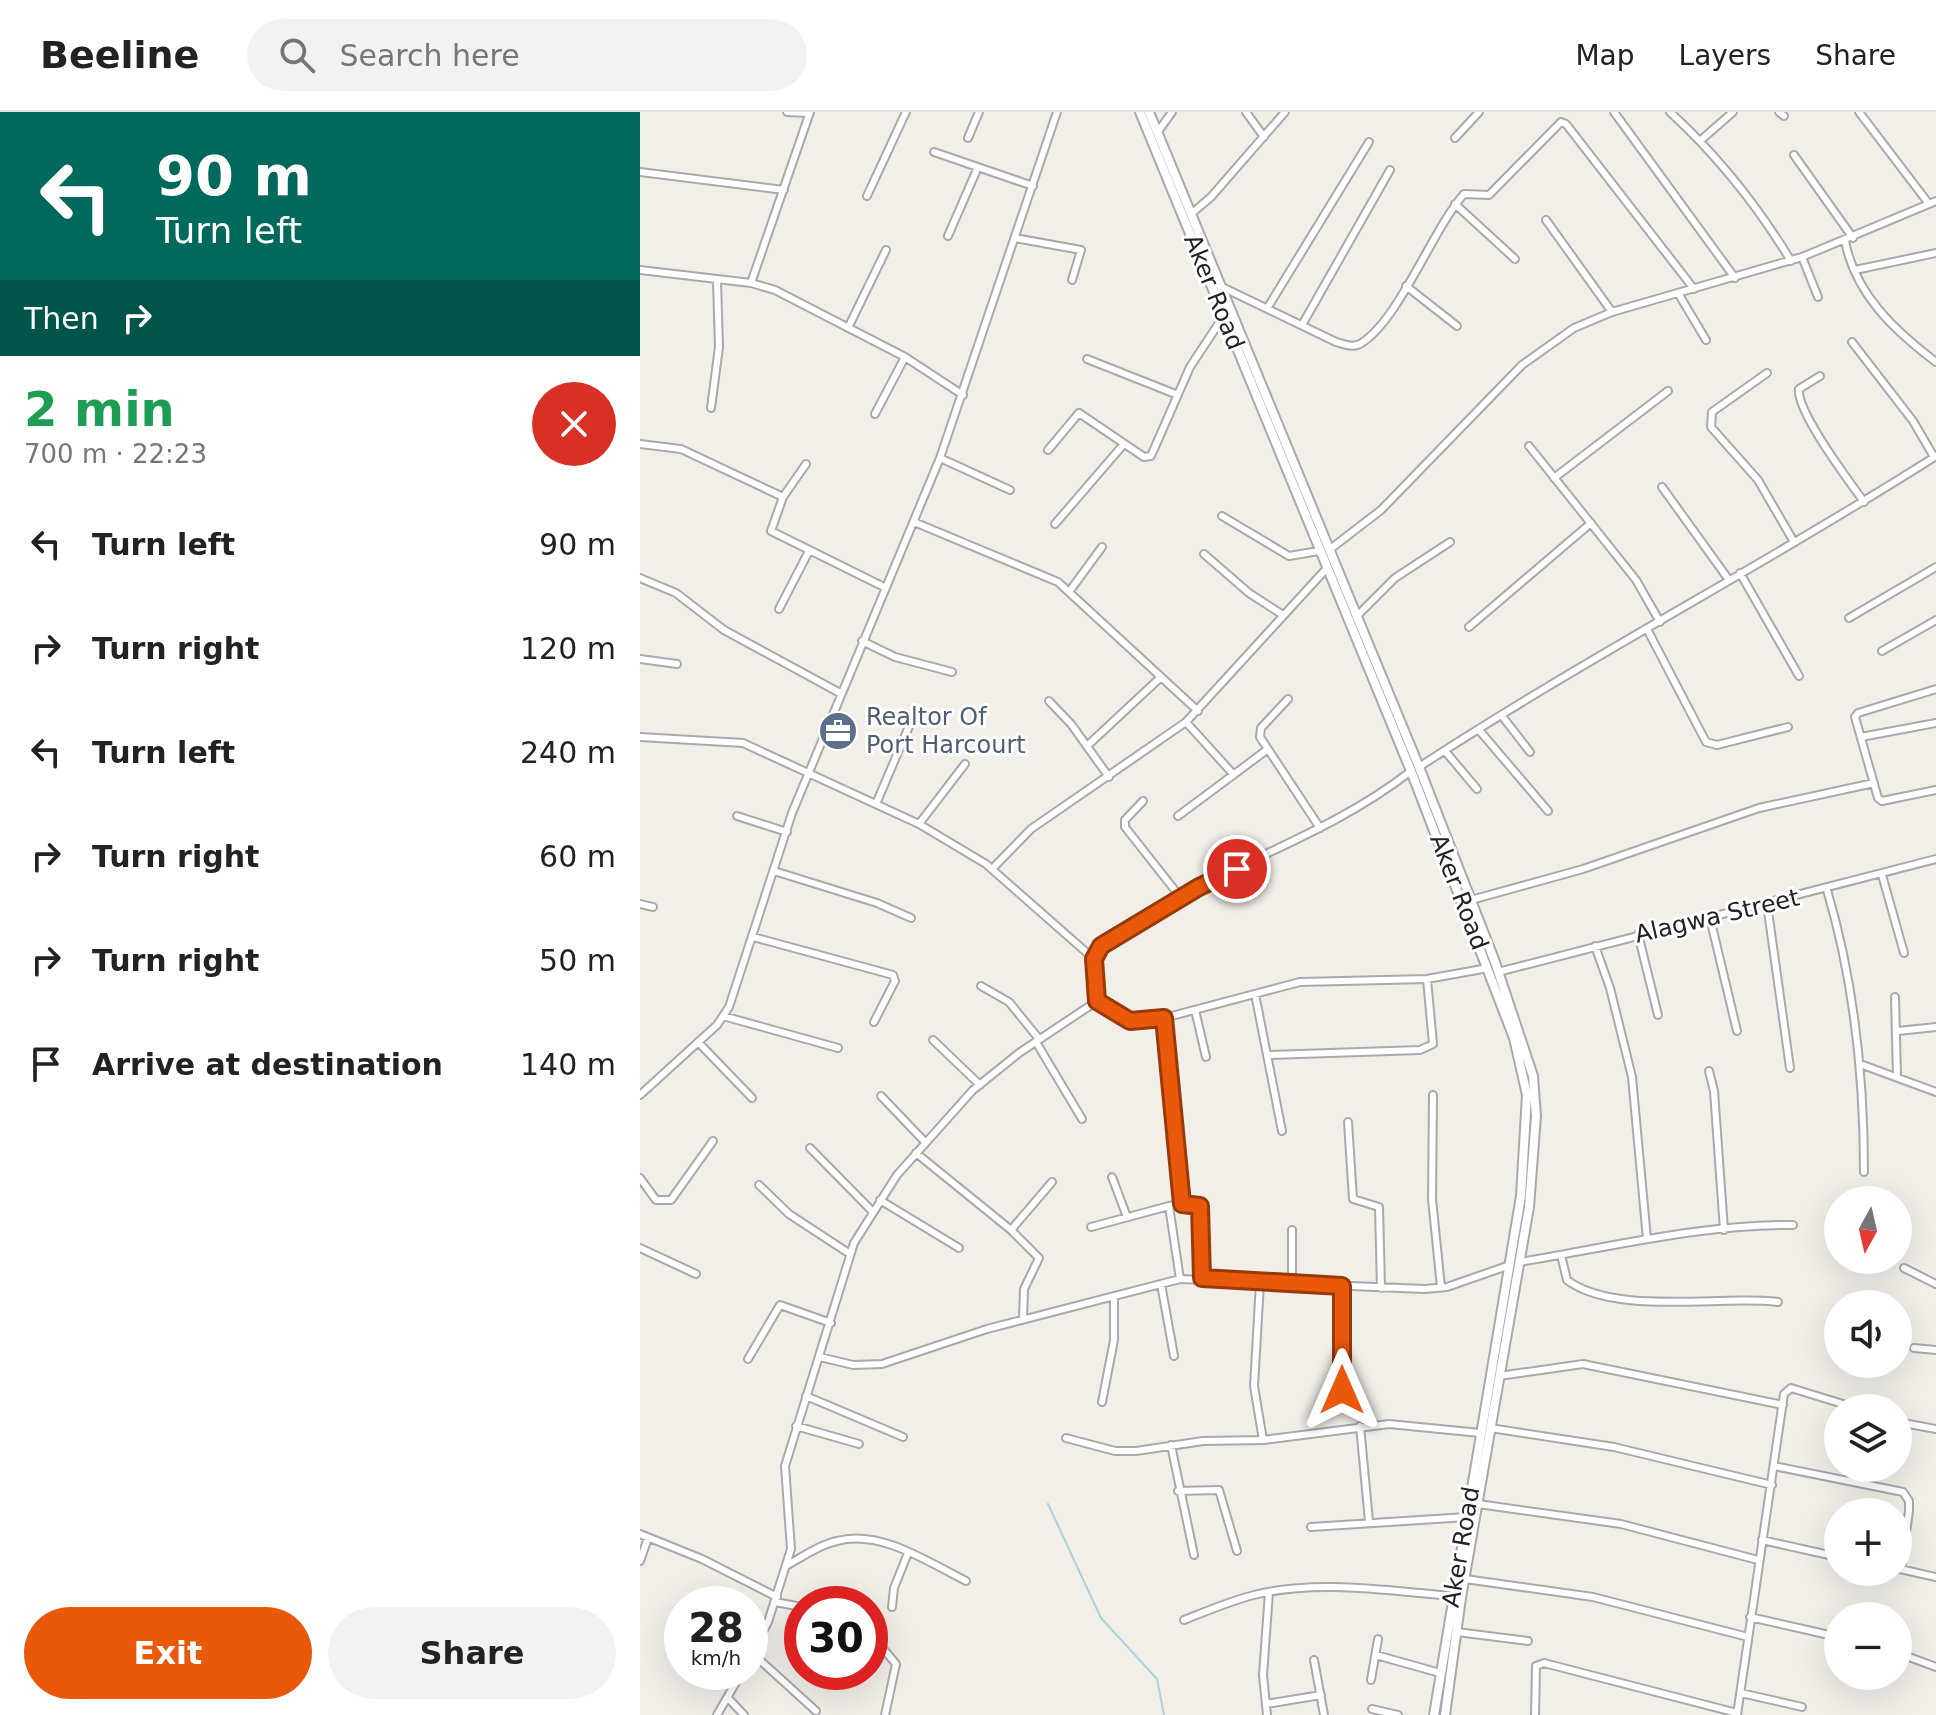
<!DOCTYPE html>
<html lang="en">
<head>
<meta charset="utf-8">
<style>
  body { margin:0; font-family:"DejaVu Sans",sans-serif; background:#f2f2f2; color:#222; height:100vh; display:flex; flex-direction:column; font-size:30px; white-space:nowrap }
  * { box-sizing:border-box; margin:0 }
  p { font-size:26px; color:#767676 }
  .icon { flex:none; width:44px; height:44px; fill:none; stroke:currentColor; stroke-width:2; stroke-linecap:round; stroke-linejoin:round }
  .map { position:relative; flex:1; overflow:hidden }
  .drawer { display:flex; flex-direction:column; background:#fff; width:640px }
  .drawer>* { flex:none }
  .guide { background:#00695c; color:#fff; overflow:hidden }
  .needle { width:52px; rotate:188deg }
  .fabs { position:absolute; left:1184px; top:1074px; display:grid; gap:16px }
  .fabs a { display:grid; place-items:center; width:88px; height:88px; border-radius:50%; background:#fff; box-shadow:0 8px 32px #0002; font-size:40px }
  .speed { position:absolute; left:24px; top:1474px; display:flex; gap:16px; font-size:40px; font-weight:700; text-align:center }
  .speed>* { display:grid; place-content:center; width:104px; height:104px; border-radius:50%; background:#fff; box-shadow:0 8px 32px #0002; line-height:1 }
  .speed small { font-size:20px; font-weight:400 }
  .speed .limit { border:12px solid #d22; background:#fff; color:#111 }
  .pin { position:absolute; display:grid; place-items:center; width:68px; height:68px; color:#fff; margin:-34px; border:4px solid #fff; border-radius:50%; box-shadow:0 2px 8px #0007 }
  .me { position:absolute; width:88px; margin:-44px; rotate:0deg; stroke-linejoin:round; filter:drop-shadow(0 0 6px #0008) }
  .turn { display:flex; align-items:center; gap:28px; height:168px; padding:0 24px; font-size:36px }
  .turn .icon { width:104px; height:104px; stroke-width:2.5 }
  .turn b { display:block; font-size:56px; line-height:68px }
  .then { display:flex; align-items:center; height:76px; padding:0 24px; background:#0003; gap:16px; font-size:30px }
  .round { display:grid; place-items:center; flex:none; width:84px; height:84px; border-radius:42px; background:#f2f2f2 }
  .headline { display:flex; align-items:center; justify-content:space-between; height:136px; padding:0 24px }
  h1 { font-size:48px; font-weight:800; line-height:60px; color:#1e9e55 }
  .button { display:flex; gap:16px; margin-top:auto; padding:16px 24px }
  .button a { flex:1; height:92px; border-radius:48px; background:#ea580c; color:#fff; font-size:32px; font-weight:800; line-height:92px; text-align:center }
  .button a+a { background:#f2f2f2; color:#222 }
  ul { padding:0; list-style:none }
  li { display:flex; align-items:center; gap:24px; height:104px; padding:0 24px }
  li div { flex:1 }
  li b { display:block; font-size:30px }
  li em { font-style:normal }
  header { display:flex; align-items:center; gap:48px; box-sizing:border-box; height:112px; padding:0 40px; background:#fff; border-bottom:2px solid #e0e0e0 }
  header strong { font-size:38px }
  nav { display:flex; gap:44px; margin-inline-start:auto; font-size:28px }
  .search { width:560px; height:72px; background:#f2f2f2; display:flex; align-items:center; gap:20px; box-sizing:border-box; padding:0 28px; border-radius:44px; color:#767676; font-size:30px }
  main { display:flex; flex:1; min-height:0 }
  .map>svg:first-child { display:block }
</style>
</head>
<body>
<header>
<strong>Beeline</strong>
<div class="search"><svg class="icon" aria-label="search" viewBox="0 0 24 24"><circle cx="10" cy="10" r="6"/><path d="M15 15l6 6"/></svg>Search here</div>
<nav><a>Map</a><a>Layers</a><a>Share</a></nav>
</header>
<main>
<section class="drawer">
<div class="guide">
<div class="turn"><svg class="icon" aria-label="left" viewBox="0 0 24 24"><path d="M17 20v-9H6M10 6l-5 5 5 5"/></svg><div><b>90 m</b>Turn left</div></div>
<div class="then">Then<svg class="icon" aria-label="right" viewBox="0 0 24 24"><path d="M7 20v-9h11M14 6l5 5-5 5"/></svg></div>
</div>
<div class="headline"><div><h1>2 min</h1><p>700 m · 22:23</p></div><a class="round" style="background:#d93025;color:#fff"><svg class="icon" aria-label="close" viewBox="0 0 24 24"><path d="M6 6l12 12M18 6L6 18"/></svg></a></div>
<ul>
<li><svg class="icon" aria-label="left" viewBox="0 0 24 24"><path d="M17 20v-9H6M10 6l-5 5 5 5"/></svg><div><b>Turn left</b></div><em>90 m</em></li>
<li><svg class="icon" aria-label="right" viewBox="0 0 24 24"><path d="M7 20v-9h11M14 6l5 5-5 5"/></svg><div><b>Turn right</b></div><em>120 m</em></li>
<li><svg class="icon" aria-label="left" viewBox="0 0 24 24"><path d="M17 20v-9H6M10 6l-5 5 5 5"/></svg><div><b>Turn left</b></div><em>240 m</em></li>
<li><svg class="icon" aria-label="right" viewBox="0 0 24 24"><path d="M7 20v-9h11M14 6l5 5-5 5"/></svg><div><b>Turn right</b></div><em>60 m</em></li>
<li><svg class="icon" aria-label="right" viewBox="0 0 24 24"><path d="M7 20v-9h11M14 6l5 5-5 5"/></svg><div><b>Turn right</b></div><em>50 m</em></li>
<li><svg class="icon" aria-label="arrive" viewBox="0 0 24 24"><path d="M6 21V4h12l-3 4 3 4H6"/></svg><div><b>Arrive at destination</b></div><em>140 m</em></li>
</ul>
<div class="button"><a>Exit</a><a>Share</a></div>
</section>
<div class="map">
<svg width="1296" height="1603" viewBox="0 0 1296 1603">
  <rect width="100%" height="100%" fill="#f2efe9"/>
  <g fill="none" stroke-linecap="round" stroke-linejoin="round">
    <path stroke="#aad3df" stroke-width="2" d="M408,1392L461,1506L517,1567L524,1603"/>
    <g stroke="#a9a9a9" stroke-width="10">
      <path id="minor" d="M147,0L169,1
        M606,0L624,25
        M974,0L1095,166
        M1030,0C1078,44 1117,93 1151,149
        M1139,0L1144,4
        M1219,0L1289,92
        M517,21L532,0
        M328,26L339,0
        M815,26L839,0
        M1061,28L1093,0
        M294,40L393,74
        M1154,43L1213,126
        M0,60L144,78
        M227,84L266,0
        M815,92L875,147
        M551,102L571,85L645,0
        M906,108L972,200
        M308,124L338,55
        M375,126L441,138L432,168
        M1205,129C1215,182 1255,219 1296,250
        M1162,145L1178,185
        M0,158L111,171L135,178L265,245L323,283
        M1215,158L1296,141
        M111,171L170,0
        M580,174L696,230C704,232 712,236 720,232C759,209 792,118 824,82L849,83L921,10L926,12L1054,177
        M766,174L817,214
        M1038,181L1066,228
        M628,195L729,30
        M662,213L750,58
        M208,216L246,138
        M1212,230L1273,309L1294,345
        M447,247L538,283
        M1127,261L1072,300L1071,315L1118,368L1154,430
        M1180,264L1159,277C1156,299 1209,369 1224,390
        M71,296L79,235L77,169
        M235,302L265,245
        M0,332L41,337L143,385
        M889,334L996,468L1020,510
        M408,338L439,301L504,345L511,344L550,255L583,205
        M300,346L370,378
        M166,352L143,385L131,419L244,475
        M914,366L1028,279
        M1022,375L1089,468
        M582,404L649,444L679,439
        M274,410L418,470L558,599
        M415,412L483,333
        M689,438L741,398L882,253L934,216L972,200L1162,145L1296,89
        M564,442L609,481L643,503
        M1100,461L1159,564
        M0,466L36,481L84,518L200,581
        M429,480L462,435
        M139,497L169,439
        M716,505L755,466L810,430
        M1209,506L1296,455
        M829,515L951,411
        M1007,517L1066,630L1077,633L1148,615
        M222,529L255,545L312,560
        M1242,539L1296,508
        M0,547L37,552
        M1296,577L1218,601L1215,605L1238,686L1242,689L1296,678
        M648,587L621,616L620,625L680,716
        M409,589L431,612L469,665
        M862,604L890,640
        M546,610L593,662
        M839,618L908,699
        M0,625L103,631L279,712L346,752L454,847
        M1221,625L1296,611
        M447,634L521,565
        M805,639L837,677
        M779,655C947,545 1127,452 1296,344
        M771,659C707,709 633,737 561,773C527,791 495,815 461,834L454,847L457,889L490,909L509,910L660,870L787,867L848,856
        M503,689L485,708V715L541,786
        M236,692L273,605
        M97,704L147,720
        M538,704L628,637
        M279,712L325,652
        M352,757L391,717L546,610L687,456
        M134,759L237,791L271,806
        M1242,763L1264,841
        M1187,778C1214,869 1224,965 1224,1060
        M831,788L943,757L1119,696L1234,671
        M0,792L13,795
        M1127,792L1150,956
        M1070,806L1097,919
        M998,822L1018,903
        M113,825L253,863L255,869L234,910
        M955,834L970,876L992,965L1007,1127
        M858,860L1296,747
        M341,874L369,890L399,927
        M615,882L642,1019
        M1255,885L1257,964
        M555,898L566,945
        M83,904L198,936
        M524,906L542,1092
        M1258,919L1296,915
        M293,928L340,973
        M58,930L112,986
        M396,930L442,1007
        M627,943L780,938L793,932L787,867
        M1220,952L1296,980
        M1069,959L1074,979L1084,1118
        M0,983L77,913L89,895L152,701L300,346L417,0
        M793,983L792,1087L801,1175
        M241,984L285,1030
        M708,1010L713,1087L739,1095L741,1176
        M170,1036L232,1099
        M276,1041L371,1118L399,1146L384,1177L383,1207
        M472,1065L487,1105
        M0,1066L16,1088H31L73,1029
        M119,1073L149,1102L210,1142
        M240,1088L319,1136
        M451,1115L529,1094
        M371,1118L412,1070
        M652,1118V1172
        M0,1136L56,1162
        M921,1143L927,1168C975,1204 1080,1183 1138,1190
        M880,1150C970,1135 1062,1112 1153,1113
        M1264,1156L1296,1172
        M540,1167L529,1094L551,1090L560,1094L562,1166
        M620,1171L614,1274L623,1328
        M521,1172L534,1244
        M1274,1236L1296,1238
        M180,1245L213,1253L242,1252L347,1217L540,1167L785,1177L807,1175L870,1153
        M108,1247L140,1193L191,1211
        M859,1264L943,1252L1143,1293
        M702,1278V1174
        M166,1284L263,1325
        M462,1290L474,1228V1185
        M1258,1310L1296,1317
        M156,1314L219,1332
        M720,1314L729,1409
        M850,1316L974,1335L1132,1373
        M426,1326L475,1339H496L563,1329L623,1328L749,1312L840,1321
        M531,1333L554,1443
        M1134,1354L1263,1380L1269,1389V1399L1261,1457
        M538,1379L579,1378L597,1439
        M838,1392L981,1412L1118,1448
        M671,1415L827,1405
        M0,1422L62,1447L137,1485
        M1122,1428L1198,1445
        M0,1449L8,1426
        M146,1454C162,1445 179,1433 197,1429C240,1417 288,1450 326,1469
        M1260,1457L1296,1465
        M825,1467L953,1485L1108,1525
        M135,1490L162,1495
        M252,1495L254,1476L268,1441
        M1110,1505L1198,1525
        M544,1508C567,1499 590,1489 614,1483C677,1467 749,1479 813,1484
        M817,1520L888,1529
        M230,1521L256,1552L245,1603
        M112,1541L176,1599
        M1258,1541L1296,1555
        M736,1543L800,1561
        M110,1545L128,1510L151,1437L145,1354L214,1131L257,1063L333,978L379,941L457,889
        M674,1548L684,1603
        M731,1568L738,1527
        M1101,1581L1162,1595
        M88,1586L104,1603
        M626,1592L681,1583
        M732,1597L758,1603
        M77,1603L102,1560
        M627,1603L623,1563L629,1480
        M895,1603L896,1554L904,1551L1097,1601
        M1097,1603L1144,1282L1151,1276L1216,1296"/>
    </g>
    <g stroke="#a9a9a9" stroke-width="12">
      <path id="tertiary" d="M500,0L771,659L874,926L887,983L881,1084L794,1603
        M509,0L779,655L855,850L893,964L896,1004L889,1095L821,1486L805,1603"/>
    </g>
    <use href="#minor" stroke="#fff" stroke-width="6"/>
    <use href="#tertiary" stroke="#fff" stroke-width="8"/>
  </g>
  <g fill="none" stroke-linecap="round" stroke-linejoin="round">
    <g stroke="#983908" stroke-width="20">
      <path id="route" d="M597,757L559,775L461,834L454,847L457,889L490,909L524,906L542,1092L560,1094L562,1166L702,1174V1278"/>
    </g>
    <use href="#route" stroke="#ea580c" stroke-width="14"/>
  </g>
  <defs>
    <g id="office-disc" transform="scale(2)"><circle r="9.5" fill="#5c6f8a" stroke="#fff"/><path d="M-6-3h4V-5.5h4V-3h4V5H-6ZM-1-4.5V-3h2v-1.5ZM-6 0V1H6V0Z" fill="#fff"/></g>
  </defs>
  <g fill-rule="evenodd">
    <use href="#office-disc" x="198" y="619"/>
  </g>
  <g text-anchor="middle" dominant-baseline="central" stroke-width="6" stroke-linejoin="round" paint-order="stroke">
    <g font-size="24" fill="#222" stroke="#fff">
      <text transform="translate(574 180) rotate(68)">Aker Road</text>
      <text transform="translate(819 780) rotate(69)">Aker Road</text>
      <text transform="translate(1077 804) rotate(-13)">Alagwa Street</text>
      <text transform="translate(821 1435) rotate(-80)">Aker Road</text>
    </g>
    <g font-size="24" fill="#4e5e75" stroke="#fff" text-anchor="start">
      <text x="226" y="605">Realtor Of<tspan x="226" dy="28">Port Harcourt</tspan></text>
    </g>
  </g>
</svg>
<div class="fabs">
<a><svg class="needle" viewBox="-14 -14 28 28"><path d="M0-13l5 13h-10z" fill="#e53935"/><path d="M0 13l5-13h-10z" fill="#767676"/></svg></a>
<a><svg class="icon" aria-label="sound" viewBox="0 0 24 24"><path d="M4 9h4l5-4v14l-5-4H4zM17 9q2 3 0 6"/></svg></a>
<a><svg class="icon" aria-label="layers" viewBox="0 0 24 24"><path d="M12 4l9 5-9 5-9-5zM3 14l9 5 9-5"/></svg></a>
<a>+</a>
<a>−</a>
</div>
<div class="speed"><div>28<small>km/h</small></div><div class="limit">30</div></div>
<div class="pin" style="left:597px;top:757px;background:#d93025"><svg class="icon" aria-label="arrive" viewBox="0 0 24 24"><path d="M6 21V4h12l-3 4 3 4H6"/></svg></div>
<svg class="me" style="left:702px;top:1278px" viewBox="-20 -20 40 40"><path d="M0-17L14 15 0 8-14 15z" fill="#ea580c" stroke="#fff" stroke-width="4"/></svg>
</div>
</main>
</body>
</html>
